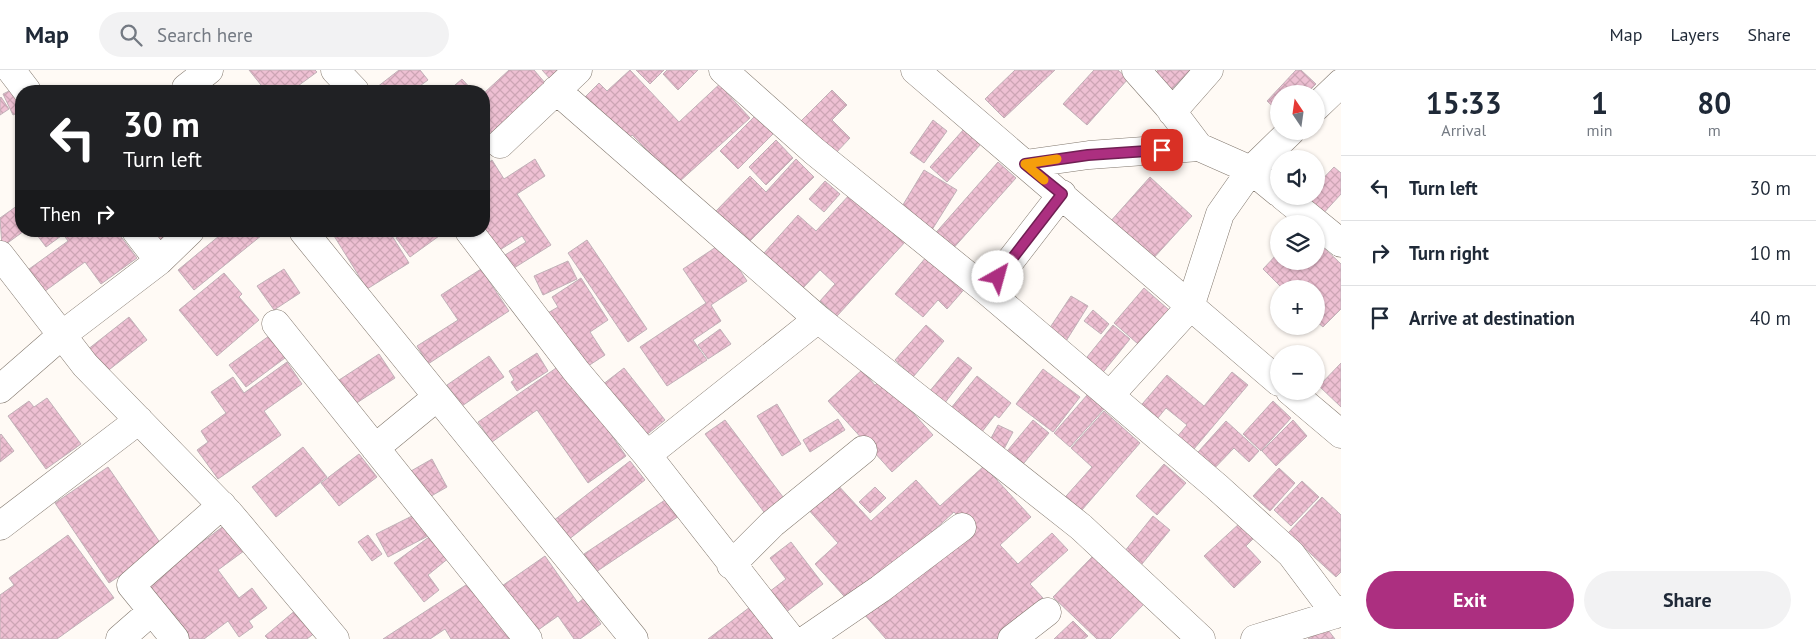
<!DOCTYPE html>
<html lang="en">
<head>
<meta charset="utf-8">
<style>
  body { margin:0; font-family:"PT Sans",sans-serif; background:#f2f2f3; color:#1f2937; height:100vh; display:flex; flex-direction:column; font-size:19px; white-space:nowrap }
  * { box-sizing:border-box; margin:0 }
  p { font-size:16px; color:#747a83 }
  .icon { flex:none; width:28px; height:28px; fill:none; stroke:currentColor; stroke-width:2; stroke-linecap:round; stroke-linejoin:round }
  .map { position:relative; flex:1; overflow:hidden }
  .details { display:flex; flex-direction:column; background:#fff; width:475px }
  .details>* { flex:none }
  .banner { position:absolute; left:15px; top:15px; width:475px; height:152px; border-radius:20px; box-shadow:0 1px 4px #0004; background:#202124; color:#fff; overflow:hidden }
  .needle { width:32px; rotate:347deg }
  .controls { position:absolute; left:1270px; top:15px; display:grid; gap:10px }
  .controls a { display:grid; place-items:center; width:55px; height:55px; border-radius:50%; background:#fff; box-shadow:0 1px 4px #0004; font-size:25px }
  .pin { position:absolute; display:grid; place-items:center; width:42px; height:42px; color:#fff; margin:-21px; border-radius:10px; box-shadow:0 2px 8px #0006 }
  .me { position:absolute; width:55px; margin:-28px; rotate:38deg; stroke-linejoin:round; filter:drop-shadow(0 0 4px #0008) }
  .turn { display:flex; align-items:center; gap:18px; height:105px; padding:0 25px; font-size:22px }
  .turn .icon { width:65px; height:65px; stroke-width:2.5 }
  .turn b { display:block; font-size:35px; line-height:42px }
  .then { display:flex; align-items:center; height:48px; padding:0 25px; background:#0003; gap:10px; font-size:19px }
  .eta { display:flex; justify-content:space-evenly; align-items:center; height:85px; text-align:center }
  .eta b { font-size:30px; font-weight:600; line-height:35px }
  .button { display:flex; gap:10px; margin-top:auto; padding:10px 25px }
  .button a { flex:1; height:58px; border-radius:30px; background:#ac2f80; color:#fff; font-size:20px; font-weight:600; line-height:58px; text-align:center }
  .button a+a { background:#f2f2f3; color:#1f2937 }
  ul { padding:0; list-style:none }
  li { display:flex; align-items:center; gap:15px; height:65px; padding:0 25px; border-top:1px solid #e0e1e3 }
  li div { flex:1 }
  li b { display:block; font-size:19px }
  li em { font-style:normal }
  header { display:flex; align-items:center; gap:30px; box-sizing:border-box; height:70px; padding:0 25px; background:#fff; border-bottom:1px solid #e0e1e3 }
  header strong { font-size:24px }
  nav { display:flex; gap:28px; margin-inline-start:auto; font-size:18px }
  .search { width:350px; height:45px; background:#f2f2f3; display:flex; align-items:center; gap:12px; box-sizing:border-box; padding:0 18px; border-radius:28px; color:#747a83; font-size:19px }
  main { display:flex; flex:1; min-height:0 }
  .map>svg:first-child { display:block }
</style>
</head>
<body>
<header>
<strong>Map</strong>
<div class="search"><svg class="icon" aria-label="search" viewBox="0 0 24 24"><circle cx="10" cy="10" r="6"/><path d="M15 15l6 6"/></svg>Search here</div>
<nav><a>Map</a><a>Layers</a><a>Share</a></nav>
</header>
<main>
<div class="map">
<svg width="1341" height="569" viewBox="0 0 1341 569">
  <defs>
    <pattern id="building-cross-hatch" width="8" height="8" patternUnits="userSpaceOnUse" patternTransform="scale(1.25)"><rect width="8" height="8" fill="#eec0d3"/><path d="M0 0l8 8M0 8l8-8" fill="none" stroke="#cda5b5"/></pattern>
  </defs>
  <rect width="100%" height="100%" fill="#fffaf5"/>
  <path fill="url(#building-cross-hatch)" stroke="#c1b1b8" d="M249,0H315L317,2L291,21H253L261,15Z
    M399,0H420L428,10L413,21H372Z
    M509,0H534L546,14L484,69V23Z
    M542,0H565L552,11Z
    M630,0L679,52L724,10L732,18L727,23L750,48L679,112L632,65L624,73L583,29L599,13L607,21Z
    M636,0H664L650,14Z
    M667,0H698L678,20L663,4Z
    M1015,0H1055L1004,48L985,29Z
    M1094,0H1118L1128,9L1087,55L1063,34Z
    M1158,0H1191L1170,21L1153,5Z
    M1296,0H1301L1316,14L1306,24H1279V42L1267,31Z
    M462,9L473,21H448Z
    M13,19L21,37V41L13,45L3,24Z
    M832,20L847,35L832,50L850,68L833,86L799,53Z
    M1,27L9,39L0,45V28Z
    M757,44L775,62L738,99L720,81Z
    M933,50L947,61L924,93L910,83Z
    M964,59L981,74L947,112L930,97Z
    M776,70L793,88L766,115L749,97Z
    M535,89L545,106L517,124L551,175L514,198L505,185L526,172L522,166L495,183L484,161V96L492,90L504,109Z
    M796,89L814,107L747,174L715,142L750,106L766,122Z
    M998,92L1016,108L950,182L932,167Z
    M1334,97L1341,103V124L1320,147L1302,131L1307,126H1316V116Z
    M924,100L957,120L930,163L898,143Z
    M1150,107L1192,146L1151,191L1109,153Z
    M825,111L840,124L824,142L809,129Z
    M852,122L906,171L837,246L820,231L835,214L820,200L803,218L764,183L798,145L816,161Z
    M21,133V161H24L2,177L0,148Z
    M34,161H58L61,166L46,177Z
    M61,161H123L119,164L137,188L101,214L85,192L41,224L25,202L68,171Z
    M151,161H176L160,173Z
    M225,161H267L194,220L178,200Z
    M331,161H389L409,193L367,219Z
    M405,161H446L410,187L396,168Z
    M587,170L647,259L628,272L568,183Z
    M1316,170L1341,194V239L1323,257L1316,251V219H1283L1263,199L1279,182V191H1316Z
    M722,173L747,211L711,235L721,251L693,270L707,290L667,316L640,277L706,233L683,199Z
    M927,186L968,215L947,239L938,230L923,247L895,224Z
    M568,191L577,209L543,225L534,206Z
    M284,199L300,223L274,240L257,216Z
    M481,199L509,241L428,294L417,276L458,250L441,225Z
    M224,203L242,224L239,227L259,250L217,286L179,240Z
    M581,208L608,250L590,262L605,285L585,298L546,244L558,237L552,227Z
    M1144,218L1176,246L1146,281L1114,253Z
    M1071,226L1088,236L1063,276L1045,265Z
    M1093,240L1109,254L1101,264L1084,251Z
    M129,247L147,270L105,303L87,280Z
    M926,255L944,271L913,307L895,290Z
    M1113,255L1130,269L1100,306L1083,292Z
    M720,259L731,274L708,289L698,275Z
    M269,266L285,288L246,317L229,295Z
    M537,283L548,301L517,321L511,312L514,310L509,301Z
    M379,284L395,308L352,336L336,312Z
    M489,286L504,307L462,336L447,315Z
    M958,287L972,298L944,334L929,322Z
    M287,292L302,314L264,341L281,365L218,409L197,380L208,372L201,361L226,343L211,322L233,307L244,323Z
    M1341,293V337L1319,316Z
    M562,294L626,386L588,413L537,340L492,372L478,352Z
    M624,298L665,350L644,367L602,315Z
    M1043,299L1080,327L1053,362L1016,334Z
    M862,300L875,315L883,309L933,365L892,402L828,331Z
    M1232,302L1248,315L1188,386L1172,373L1187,355L1166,338L1153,354L1137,340L1167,305L1204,336Z
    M977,306L1011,333L999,348L995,345L978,367L947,343Z
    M1088,324L1104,339L1070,377L1054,363Z
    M47,328L81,374L46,399L8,346L29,331L34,337Z
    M1273,331L1291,348L1261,381L1243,364Z
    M777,334L801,374L782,386L757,346Z
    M1104,341L1140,373L1075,448L1059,434L1092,397L1071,378Z
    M838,349L845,360L810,382L803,370Z
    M725,350L786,431L767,446L705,364Z
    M1033,350L1049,363L1019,399L1003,386Z
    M1293,350L1307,366L1276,396L1262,381Z
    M1226,351L1259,381L1249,392L1234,378L1207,406L1190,391Z
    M998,355L1013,362L1004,379L989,372Z
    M1,364L14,381L0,392V365Z
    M303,377L327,407L276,447L252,417Z
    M359,384L377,407L339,436L321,413Z
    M432,389L447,417L426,429L411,401Z
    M630,391L645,410L568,470L553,451Z
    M1164,394L1186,413L1157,445L1136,426Z
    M984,396L1031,447L1000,475L1018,494L1052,463L1068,480L1030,514L1043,528L997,569H886L863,543L969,458L954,442L852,535L815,494L838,473L807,438L835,412L871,451L916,410L940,436Z
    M108,397L163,477L109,513L55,433Z
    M1279,398L1295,413L1270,441L1253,426Z
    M1302,411L1319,427L1291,456L1274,440Z
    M875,417L886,428L870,443L859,432Z
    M1322,427L1341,445V502L1336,507L1288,463Z
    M668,428L679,446L596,502L584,484Z
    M416,444L428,466L388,487L376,464Z
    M1153,446L1170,460L1137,500L1120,487Z
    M229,452L248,478L218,500L239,528L252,518L267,538L249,551L253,557L239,567L228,551L204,569H189L147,513Z
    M1240,453L1254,468L1246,476L1261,492L1234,518L1204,486Z
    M433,464L450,487L428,505L439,520L424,532L394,493Z
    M68,465L114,528L57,569H0V525L14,515L9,508Z
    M368,465L382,484L372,491L358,472Z
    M791,472L823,514L785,543L769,522L786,509L770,488Z
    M1094,485L1144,534L1110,569H1097L1053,527Z
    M545,486L578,533L584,528L601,554L580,569H574L558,546L531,565L499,518Z
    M472,511L510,569H451L445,559L430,569H383Z
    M754,534L781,569H708Z
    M297,539L316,562L307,569H268L265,566Z
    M1073,551L1088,566L1084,569H1054Z
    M1325,556L1335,569H1308Z"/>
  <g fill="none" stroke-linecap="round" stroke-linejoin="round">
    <g stroke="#82786e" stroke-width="29">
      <path id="minor" d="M11,0L27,21
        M335,0L355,21
        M723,0L814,81L987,221L1217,417L1291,484L1336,544L1341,540
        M915,0L1279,312
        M1136,0L1168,36L1199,77
        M186,18L209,0
        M556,20L818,249L647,385L791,569
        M1316,37L1341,13
        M1172,42L1209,0
        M500,74L578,0
        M1025,94L1089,85L1199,77L1251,100L1279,123
        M1283,126L1341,173
        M136,161L159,191
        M303,161L634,569
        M469,161L576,301L647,385
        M0,185L85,295L229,443L335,569
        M987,221L1062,124
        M818,249L1081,457L1201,569
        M276,254L528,569
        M0,319L62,265L159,191L190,161
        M1290,321L1341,364
        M1110,325L1190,237L1220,144L1251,100L1291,61
        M375,378L437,327
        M0,456L139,350
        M731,495L772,454L863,380
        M120,569L152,541
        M175,569L131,515L222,435
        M807,569L880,519L962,457
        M1012,569L1047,542
        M1255,569L1336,544"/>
    </g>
    <use href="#minor" stroke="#fff" stroke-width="28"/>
  </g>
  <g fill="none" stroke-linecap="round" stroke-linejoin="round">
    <g stroke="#701f53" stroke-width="12">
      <path id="route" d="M998,207L1062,124L1025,94L1088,85L1162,80"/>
    </g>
    <use href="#route" stroke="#ac2f80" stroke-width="9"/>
    <path stroke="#f59e0b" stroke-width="9" d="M1044,110L1025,94L1057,89"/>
  </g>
</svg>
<div class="controls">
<a><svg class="needle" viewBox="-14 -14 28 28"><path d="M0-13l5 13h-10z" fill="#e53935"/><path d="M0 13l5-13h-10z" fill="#747a83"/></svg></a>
<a><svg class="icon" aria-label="sound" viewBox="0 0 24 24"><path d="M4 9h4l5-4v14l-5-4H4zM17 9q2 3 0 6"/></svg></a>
<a><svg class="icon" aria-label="layers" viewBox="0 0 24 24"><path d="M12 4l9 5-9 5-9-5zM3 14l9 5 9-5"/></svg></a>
<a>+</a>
<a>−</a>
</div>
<div class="pin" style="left:1162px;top:80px;background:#d93025"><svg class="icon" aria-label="arrive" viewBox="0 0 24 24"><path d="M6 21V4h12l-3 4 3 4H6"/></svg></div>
<svg class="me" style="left:998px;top:207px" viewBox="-20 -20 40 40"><circle r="19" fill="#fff"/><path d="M0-13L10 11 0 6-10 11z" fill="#ac2f80"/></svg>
<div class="banner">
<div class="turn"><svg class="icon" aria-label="left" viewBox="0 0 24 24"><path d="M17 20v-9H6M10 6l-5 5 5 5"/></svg><div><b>30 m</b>Turn left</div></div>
<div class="then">Then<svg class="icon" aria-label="right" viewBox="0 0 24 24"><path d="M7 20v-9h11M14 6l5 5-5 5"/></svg></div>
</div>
</div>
<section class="details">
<div class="eta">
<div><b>15:33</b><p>Arrival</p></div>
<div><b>1</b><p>min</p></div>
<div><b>80</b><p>m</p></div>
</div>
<ul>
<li><svg class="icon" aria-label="left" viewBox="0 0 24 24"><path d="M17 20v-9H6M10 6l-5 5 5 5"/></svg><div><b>Turn left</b></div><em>30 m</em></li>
<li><svg class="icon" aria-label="right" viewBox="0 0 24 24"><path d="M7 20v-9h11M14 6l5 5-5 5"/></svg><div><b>Turn right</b></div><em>10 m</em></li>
<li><svg class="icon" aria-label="arrive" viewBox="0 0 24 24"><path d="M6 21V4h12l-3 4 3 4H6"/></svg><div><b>Arrive at destination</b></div><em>40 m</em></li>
</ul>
<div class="button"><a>Exit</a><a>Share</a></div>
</section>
</main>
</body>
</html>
